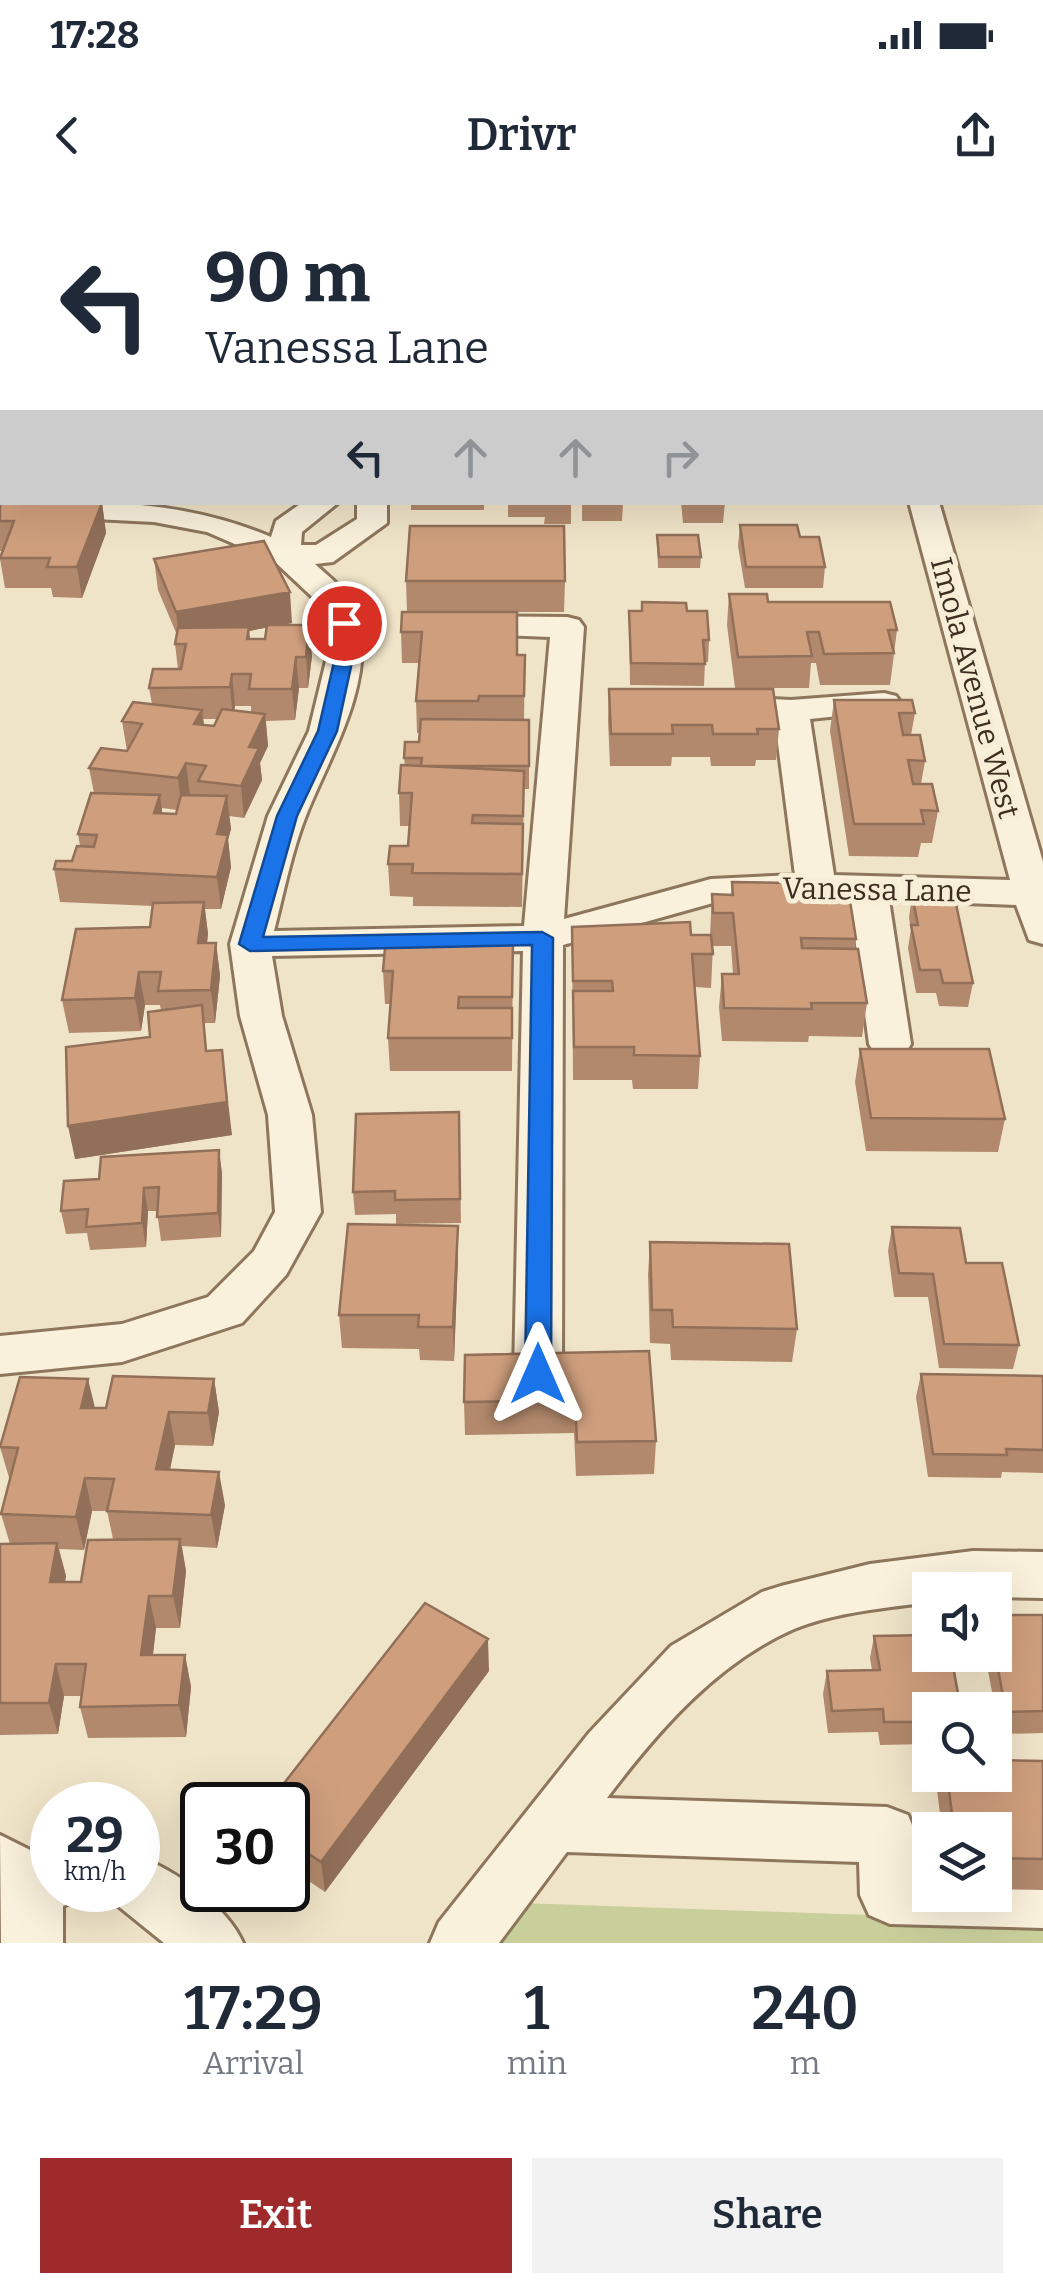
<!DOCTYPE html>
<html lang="en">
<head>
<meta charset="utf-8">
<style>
  body { margin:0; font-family:Bitter,serif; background:#f2f2f3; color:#1f2937; height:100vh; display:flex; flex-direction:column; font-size:38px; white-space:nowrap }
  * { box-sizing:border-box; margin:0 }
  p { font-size:32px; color:#747a83 }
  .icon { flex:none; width:55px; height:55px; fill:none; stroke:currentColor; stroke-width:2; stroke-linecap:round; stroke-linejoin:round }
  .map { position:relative; height:1743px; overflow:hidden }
  .panel { display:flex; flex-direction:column; background:#fff; flex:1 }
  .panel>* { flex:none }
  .hud { position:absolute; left:0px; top:0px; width:1045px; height:305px; box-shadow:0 10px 40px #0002; background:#fff; color:#1f2937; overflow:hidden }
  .fabs { position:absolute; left:912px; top:1372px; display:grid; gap:20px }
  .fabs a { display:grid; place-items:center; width:100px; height:100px; border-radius:0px; background:#fff; box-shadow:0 10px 40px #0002; font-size:50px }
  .speed { position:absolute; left:30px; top:1582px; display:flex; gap:20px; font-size:50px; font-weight:700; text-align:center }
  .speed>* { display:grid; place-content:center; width:130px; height:130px; border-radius:50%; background:#fff; box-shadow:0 10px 40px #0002; line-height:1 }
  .speed small { font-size:25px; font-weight:400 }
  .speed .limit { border:5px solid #111; border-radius:15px; background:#fff; color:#111 }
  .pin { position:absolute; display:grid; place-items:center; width:85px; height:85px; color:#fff; margin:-42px; border:5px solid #fff; border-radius:50%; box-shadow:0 2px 10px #0007 }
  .me { position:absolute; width:110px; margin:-55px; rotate:0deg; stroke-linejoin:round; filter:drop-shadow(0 0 8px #0008) }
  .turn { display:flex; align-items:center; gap:35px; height:210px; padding:0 40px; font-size:45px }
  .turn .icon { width:130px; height:130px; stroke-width:2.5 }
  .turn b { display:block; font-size:70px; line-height:85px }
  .lanes { display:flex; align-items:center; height:95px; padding:0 40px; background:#0003; justify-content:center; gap:50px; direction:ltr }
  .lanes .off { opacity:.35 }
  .eta { display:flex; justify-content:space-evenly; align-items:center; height:170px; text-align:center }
  .eta b { font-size:60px; font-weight:600; line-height:70px }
  .action { display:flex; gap:20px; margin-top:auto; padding:20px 40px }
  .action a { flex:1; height:115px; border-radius:0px; background:#9e2a2b; color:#fff; font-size:40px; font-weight:600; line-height:115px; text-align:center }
  .action a+a { background:#f2f2f3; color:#1f2937 }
  .status { display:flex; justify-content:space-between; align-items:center; height:70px; padding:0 50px; background:#fff; direction:ltr }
  .status svg { height:28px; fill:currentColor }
  header { display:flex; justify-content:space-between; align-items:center; height:130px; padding:0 40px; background:#fff; font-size:45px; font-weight:600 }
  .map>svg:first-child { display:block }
</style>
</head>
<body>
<div class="status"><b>17:28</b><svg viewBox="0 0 49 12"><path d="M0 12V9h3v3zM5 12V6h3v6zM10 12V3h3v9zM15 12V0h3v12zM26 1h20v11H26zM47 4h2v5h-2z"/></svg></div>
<header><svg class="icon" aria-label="back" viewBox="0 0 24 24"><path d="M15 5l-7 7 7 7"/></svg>Drivr<svg class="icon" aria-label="share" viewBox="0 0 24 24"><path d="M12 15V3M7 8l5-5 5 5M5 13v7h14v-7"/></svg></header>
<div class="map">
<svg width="1043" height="1743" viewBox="0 0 1043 1743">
  <rect width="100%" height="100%" fill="#f0e4c8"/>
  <path fill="#c9cf9b" d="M492,1702L1043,1721V1743H461Z"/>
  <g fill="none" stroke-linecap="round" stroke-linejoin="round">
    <g stroke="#8d765c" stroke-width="6">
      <path id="minor" d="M1042,219H1043V237H1042Z
        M0,245H2V263H0Z
        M303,302H339L302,332L301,345H316L357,319V302H387V323L333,362L315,364C333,381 356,396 360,423C371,490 331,554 307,613C292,650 284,692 274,731L524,726L550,437L449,433L444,426L449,419L461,416L567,417L579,420L584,427L564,719L711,679L795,675L775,520L707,513L702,506L707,499L719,496L791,500L884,493L896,496L901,503L896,510L810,519L834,675L1010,680L909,302H939L1043,662V744L1029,740L1016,705L889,700L911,844L905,854L890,858L875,854L869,844L850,699L713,703L563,745L562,1174L555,1188L538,1193L521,1188L514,1174L523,751L272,756L282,816L312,915L321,1012L286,1075L242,1123L122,1162L0,1174V1136L122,1124L208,1097L254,1051L275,1012L268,915L240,816L230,744L268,616L309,531L326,461L328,423L322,406L274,361L207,332L154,322L35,316L0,321V303C93,299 184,300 271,337L276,321Z
        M973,1351L1043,1352V1398L995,1397V1390H930V1402C886,1408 835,1412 794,1429C716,1463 657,1532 607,1598L887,1607L908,1615L916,1635L918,1667H930V1695H995V1669L1043,1670V1728L890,1724L869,1715L860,1695L859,1662L567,1652L499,1743H430L439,1722L589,1533L671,1446L762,1392L781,1386L870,1364Z
        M0,1635L40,1655L52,1654V1690H78L73,1702L63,1706V1743H1Z
        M138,1656C176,1671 227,1706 243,1743H164L117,1705L110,1690H138Z"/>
    </g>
    <use href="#minor" fill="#faf1dc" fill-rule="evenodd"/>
  </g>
  <path fill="#b2896c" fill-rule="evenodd" d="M749,0H817V2Z
    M0,117L2,118V160H0Z
    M0,302L102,303L106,333L82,398L53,397L51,388H5L0,359L2,351H0Z
    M411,302H484V310H411Z
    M508,302H571V324H544L545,317H508Z
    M582,302H657V304H623L622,321H582Z
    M681,302H725L723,323H683Z
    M740,325L800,337L825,367L823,388H745L738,346Z
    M657,335L701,357L700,368H658Z
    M154,359L292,423L282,425L312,456L308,488H299L295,520L266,521L268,546L260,563L262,580L244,618L229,616L231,629L228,639L231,667L221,709H205L208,734L207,743H216L220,776L215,823H204L207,851L232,935L75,959L150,837L161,810L160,805H145L141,831L69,833L62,800L150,727L153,706L60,702L54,669L72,661L80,646L78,634L94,593L89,568L127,551L122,521L152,504L149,488L178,469L175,444L177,435L158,390ZM267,427L265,439H250L249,431ZM235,506H251V512L234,511ZM203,519H217L214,526L204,525ZM162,608L177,610L176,614L162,613Z
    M406,381H565L564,412H407Z
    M729,394L897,430L890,485H820L816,463H811L809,488H735L727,425Z
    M642,402L687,411L709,440L708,462H705L704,486L630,485L629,411H641Z
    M402,412L517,455H525L524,520H529V589H524L522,707L413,706V697L390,696L388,664L408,646L410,626H400L399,593L405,566L404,558L419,542L420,533H417L416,501L419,463H402L401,432Z
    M609,489L779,529L776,560H756L755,566H711L710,557H672L671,566H610L608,520Z
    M834,500L915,513L911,535L925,561L921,584L938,611L932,643H921L918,657L849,656L830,531Z
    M732,682L792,698H816L817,688L856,739L855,749L867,803L862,837L809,836L808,842L722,841L719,807L722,774H733L731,746H713L711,788L695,787L700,856L698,889H633L632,880H573L572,727L710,735L712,694L731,695Z
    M912,695L973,783L968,807L939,806L936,793H916L908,748L911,729L909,718Z
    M456,743H513L512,871H390L388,838L390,804H385L383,771Z
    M860,849L1005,919L998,952L866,951L855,882Z
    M459,912L461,1023L396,1024V1014L355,1015L353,992Z
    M219,950L222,974L221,1037L161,1041L157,1011H148L146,1047L90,1050L87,1033L66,1034L61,1011L99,979Z
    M892,1027L1019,1145L1013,1169L939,1168L928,1097H894L888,1051Z
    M650,1042L797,1129L792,1162L671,1160L670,1144L650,1143L648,1075Z
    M458,1059L454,1161L420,1160L419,1149L342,1148L339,1115Z
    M649,1151L656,1241L654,1274L576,1276L574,1233L465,1235L464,1202Z
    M921,1174L1043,1176V1273L1002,1272L1001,1278L928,1277L916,1197Z
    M214,1179L219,1212L213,1246L175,1245L170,1270L225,1305L217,1348L182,1346L186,1371L180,1428H156L153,1455H185L191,1487L186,1537L88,1538L80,1507L81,1496H64L58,1534L0,1535V1344H10L1,1314L10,1281L0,1247L95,1208H106ZM92,1311H107L113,1339L81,1382H65L66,1376L59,1349L84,1350Z
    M1043,1415V1533L1000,1534L985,1455H995Z
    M874,1436L930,1510V1544L880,1545L878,1532L828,1533L823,1494L827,1471L872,1470L870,1458Z
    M489,1471L325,1692L288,1667V1605Z
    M1043,1561V1690L995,1689V1630H942L937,1590L941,1575Z"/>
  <path fill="#916f58" d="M102,303L106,333L82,398L77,367Z
    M290,392L292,423L249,431L252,458L247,439L180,443L176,412Z
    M309,425L312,456L308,488L306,457Z
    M296,457L299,488L295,520L292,489Z
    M232,474L235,506L233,519L230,487Z
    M202,510L206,541L194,524Z
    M265,514L268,546L260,563L262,580L244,618L241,586L249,547Z
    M186,563L190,595L182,610L178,578Z
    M160,595L164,627L154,613Z
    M227,596L231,629L228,639L231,667L221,709L217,677V634Z
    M204,702L208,734L203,776L198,743Z
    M216,743L220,776L215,823L211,790Z
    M139,772L145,805L141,831L135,798Z
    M222,850L232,935L75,959L68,926Z
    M219,950L222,974L221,1037L218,1013Z
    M144,988L148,1011L146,1047L142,1023Z
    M458,1026V1059L454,1161L453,1127Z
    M88,1179L96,1212L81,1208Z
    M214,1179L219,1212L213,1246L208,1213Z
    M169,1212L175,1245L163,1302L156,1269Z
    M219,1272L225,1305L217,1348L211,1315Z
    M85,1278L92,1311L84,1350L76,1317Z
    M180,1339L186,1371L180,1428L173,1396Z
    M57,1343L66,1376L59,1415L50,1382Z
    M149,1396L156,1428L149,1487L141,1455Z
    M488,1439L489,1471L325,1692L321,1662Z
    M185,1455L191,1487L186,1537L179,1505Z
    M56,1464L64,1496L58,1534L49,1503Z"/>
  <path fill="#cf9f7d" stroke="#916f58" stroke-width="2.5" d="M468,0H547L549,2H470Z
    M606,0H644V2H606Z
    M0,117L2,118V139L0,141Z
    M0,302H2L102,303L77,367H47L50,358H0L14,321H0Z
    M740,325H797L800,337H819L825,367H746Z
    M410,326H564L565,381H406Z
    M657,335H698L701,357H659Z
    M264,341L290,392L176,412L154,359Z
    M729,394H767L768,402H890L897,430H888L894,453L824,454L819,432H807L812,456L738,457Z
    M642,402L686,403L687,411H707L709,440H703L705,464L631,463L629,411H642Z
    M402,412H517V455H525L524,496H479L478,501H416L422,432H401Z
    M267,425H309L306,457H296L292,489H249L251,474H232L230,487L149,488L153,469H181L186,444H175L178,428L249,427L247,439H265Z
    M609,489H773L779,529H757L758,534H713L712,525H672L673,534H611Z
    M834,500H912L915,513H899L903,535H920L925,561L908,560L913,584H932L938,611L921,610L924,624H854Z
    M133,502L202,510L194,524L214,526L222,509L265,514L249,547L259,548L241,586L198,581L206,566L186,563L178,578L89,568L101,548L127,551L142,524L122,521Z
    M421,519L529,520V566H421L422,558H404L405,542H419Z
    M401,565L524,571L523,616L473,615L472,623L523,624L522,674L412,673L413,664H388L390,646H408L412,593H399Z
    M91,593L160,595L154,613L176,614L181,595L227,596L217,634L228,635L217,677L54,669L56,661H72L77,646L94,647L97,635L78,634Z
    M732,682L790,683L792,698H819L817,688H848L856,739L801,738L802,748L858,749L867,803H811L812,809L724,808L722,774H739L733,713H713L712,694L733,695Z
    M912,695H954L973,783H943L940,770H920L911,725H918Z
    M204,702L198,743H216L211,790L158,791L161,772H139L135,798L62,800L76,729L150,727L153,703Z
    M690,722L691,735H711L713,754H692L700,856L634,855V847H574L573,791H613L612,781H573L572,727Z
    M386,736L456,737V743H513L512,797H459L458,808H512V838H388L393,771H383Z
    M202,805L206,851L222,850L227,902L68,926L66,847L150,837L148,812Z
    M860,849H989L1005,919L871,918Z
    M459,912L460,999L395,1000V991L353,992L356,914Z
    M219,950L218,1013L157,1017L159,987L144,988L142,1023L86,1027L88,1009L61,1011L64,981L99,979L101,957Z
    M348,1024L458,1026L453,1127H418L419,1115H339Z
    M892,1027L960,1028L966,1063H1002L1019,1145L944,1144L933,1074L899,1073Z
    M650,1042L789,1044L797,1129L673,1127L672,1110H652Z
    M649,1151L656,1241L577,1242L575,1200L464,1202L465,1155Z
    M921,1174L1043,1176V1250L1006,1249L1007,1255L933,1254Z
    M113,1176L214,1179L208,1213L169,1212L156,1269L219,1272L211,1315L107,1311L114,1279L85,1278L76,1317L1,1314L18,1248L0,1247L20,1177L88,1179L81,1208H106Z
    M180,1339L173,1396H149L141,1455H185L179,1505L80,1507L86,1464H56L49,1503H0V1344L57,1343L50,1382H81L88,1340Z
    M425,1403L488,1439L321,1662L288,1640V1605H267Z
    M995,1415H1043V1511L1006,1512L995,1453Z
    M930,1435V1455H951L961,1510H930V1522H884L883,1509L832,1511L827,1471L880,1470L874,1436Z
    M995,1560L1043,1561V1659L995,1658V1630H954L947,1575H995Z"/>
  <path fill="#1a73e8" stroke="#114b97" stroke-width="2.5" d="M344,418L353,423L352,462L337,531L297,616L263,737L542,732L553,738L551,1174L547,1181L538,1184L528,1181L525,1174L532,745L250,751L239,744L277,616L318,531L334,462L335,423Z"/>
  <g text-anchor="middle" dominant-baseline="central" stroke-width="10" stroke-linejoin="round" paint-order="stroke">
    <g font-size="30" fill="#3d2e20" stroke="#f7eed8">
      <text transform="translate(975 488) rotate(75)">Imola Avenue West</text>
      <text transform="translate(877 690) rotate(1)">Vanessa Lane</text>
    </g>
  </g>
</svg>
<div class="fabs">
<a><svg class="icon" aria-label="sound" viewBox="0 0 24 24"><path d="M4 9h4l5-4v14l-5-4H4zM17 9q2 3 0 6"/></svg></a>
<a><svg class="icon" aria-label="search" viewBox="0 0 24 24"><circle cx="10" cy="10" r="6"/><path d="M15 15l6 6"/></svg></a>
<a><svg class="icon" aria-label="layers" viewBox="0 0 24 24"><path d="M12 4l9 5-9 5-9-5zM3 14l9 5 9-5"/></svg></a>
</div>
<div class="speed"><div>29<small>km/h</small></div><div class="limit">30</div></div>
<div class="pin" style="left:344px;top:423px;background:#d93025"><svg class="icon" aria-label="arrive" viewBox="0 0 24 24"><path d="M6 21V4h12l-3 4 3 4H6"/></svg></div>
<svg class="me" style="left:538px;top:1174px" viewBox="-20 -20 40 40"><path d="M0-17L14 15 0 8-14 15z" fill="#1a73e8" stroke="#fff" stroke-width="4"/></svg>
<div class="hud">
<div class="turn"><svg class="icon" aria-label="left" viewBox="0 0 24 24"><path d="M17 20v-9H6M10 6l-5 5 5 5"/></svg><div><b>90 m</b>Vanessa Lane</div></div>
<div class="lanes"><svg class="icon" aria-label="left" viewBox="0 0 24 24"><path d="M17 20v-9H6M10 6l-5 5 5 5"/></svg><svg class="icon off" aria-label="ahead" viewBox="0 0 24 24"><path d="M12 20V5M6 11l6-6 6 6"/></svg><svg class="icon off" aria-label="ahead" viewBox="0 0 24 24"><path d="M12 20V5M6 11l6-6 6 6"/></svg><svg class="icon off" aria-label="right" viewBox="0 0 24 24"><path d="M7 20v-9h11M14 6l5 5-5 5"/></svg></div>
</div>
</div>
<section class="panel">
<div class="eta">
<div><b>17:29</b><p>Arrival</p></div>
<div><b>1</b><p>min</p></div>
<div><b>240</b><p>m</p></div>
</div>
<div class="action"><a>Exit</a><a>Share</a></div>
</section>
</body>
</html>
